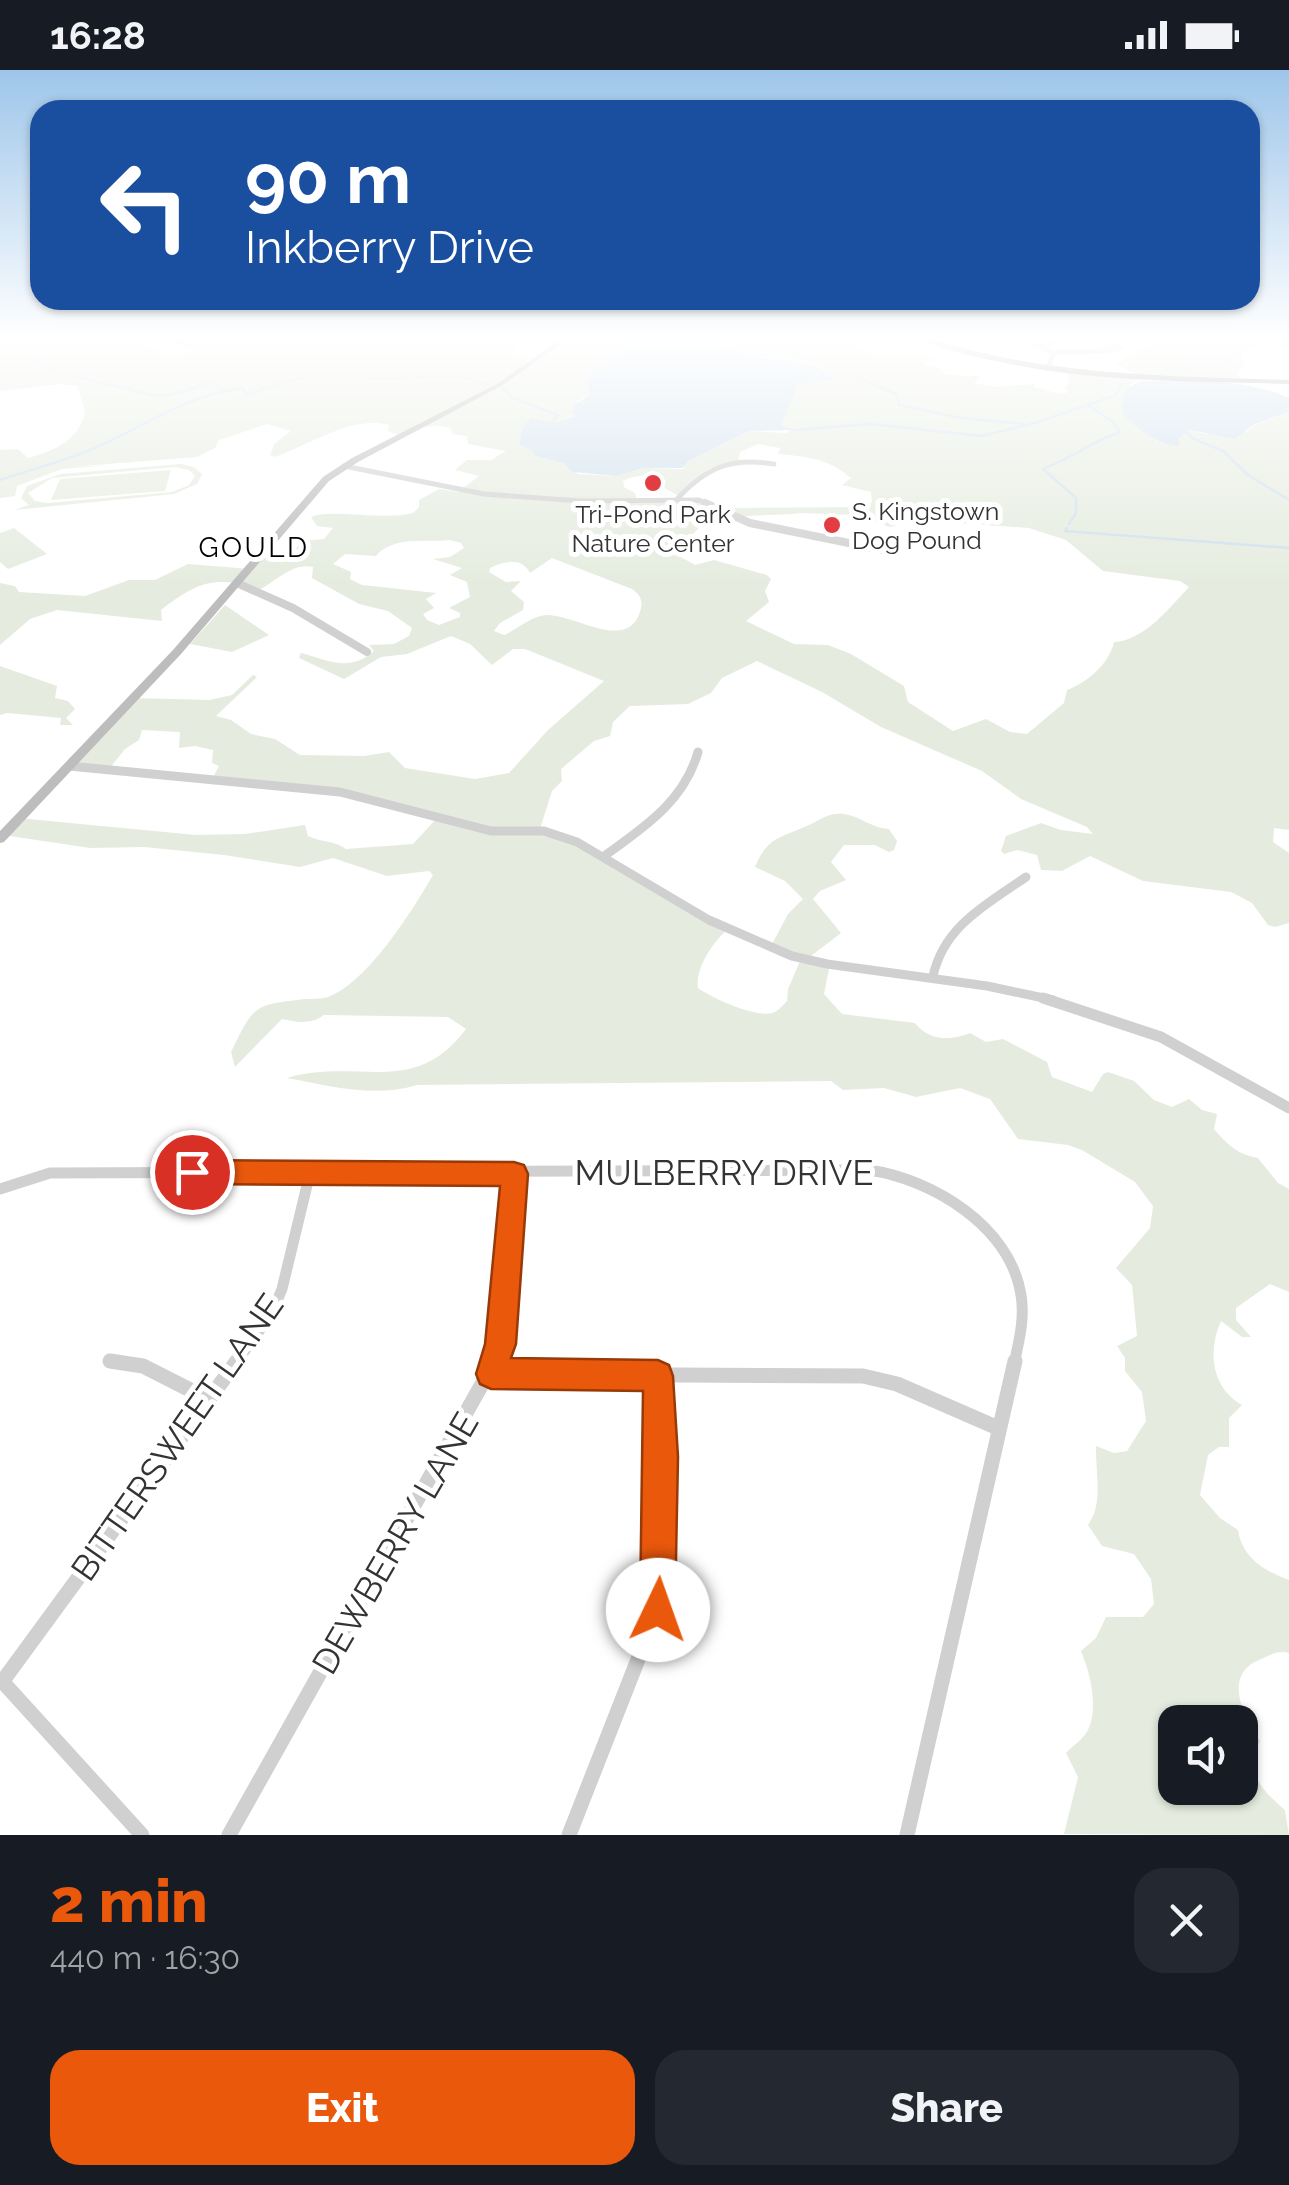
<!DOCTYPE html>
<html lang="en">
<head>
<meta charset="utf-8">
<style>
  body { margin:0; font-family:Raleway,sans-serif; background:#242831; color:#f1f3f6; height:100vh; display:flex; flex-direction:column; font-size:38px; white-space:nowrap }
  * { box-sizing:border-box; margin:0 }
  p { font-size:32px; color:#9ea1a6 }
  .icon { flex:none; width:55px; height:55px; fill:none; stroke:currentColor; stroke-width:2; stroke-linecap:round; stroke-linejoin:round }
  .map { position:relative; height:1765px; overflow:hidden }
  .side { display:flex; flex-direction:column; background:#171b24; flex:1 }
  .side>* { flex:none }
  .top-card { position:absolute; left:30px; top:30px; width:1230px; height:210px; border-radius:30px; box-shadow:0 2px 8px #0004; background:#1a4fa0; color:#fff; overflow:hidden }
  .buttons { position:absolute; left:1158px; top:1635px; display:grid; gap:20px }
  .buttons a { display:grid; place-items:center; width:100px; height:100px; border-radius:20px; background:#171b24; box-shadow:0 2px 8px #0004; font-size:50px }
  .pin { position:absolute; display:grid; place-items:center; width:85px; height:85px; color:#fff; margin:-42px; border:5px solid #fff; border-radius:50%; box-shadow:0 2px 10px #0007 }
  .me { position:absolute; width:110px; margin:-55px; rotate:3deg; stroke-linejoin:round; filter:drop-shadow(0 0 8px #0008) }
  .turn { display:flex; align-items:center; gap:35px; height:210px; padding:0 50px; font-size:45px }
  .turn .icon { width:130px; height:130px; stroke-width:2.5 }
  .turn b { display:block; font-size:70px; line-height:85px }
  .round { display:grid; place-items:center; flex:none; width:105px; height:105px; border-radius:30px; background:#242831 }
  .summary { display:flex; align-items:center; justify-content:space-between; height:170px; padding:0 50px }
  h1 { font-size:60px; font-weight:800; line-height:75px; color:#ea580c }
  .button { display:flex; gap:20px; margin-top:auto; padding:20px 50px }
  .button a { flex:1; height:115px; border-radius:30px; background:#ea580c; color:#fff; font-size:40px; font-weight:800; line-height:115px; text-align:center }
  .button a+a { background:#242831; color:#f1f3f6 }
  .status { display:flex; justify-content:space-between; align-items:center; height:70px; padding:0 50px; background:#171b24; direction:ltr }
  .status svg { height:28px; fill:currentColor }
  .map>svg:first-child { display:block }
</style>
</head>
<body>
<div class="status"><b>16:28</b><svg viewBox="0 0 49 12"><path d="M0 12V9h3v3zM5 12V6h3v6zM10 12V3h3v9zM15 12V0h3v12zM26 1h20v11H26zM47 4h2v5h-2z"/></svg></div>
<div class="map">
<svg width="1289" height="1765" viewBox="0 0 1289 1765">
  <rect width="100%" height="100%" fill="#fff"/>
  <path fill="#e5ecdf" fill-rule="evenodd" d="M0,268H112L149,276L146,279H163L159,283L173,286L188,282L189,276L215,268H524L515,271L513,284L534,288L564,268H616L621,285C607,294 594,294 586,311L591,324L577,331V345L555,353L531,348L522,359L519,375L533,380L535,386L563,393L578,404L616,406L644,398L683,399L689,391L749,361L787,363L791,359L780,356L798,313L836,309C807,279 768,295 734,280L737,268H834L881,286L906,284L933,288L924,294L941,299L946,305L980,306L974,313L994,317L1035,314L1034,317L1061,324L1068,322L1065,318L1070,313L1067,303L1140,306L1116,294L1145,276L1211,273L1225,268H1289V278L1267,274L1240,279L1245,294L1238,303L1241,310L1141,307L1130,315L1132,353L1157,371L1179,368L1190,360L1206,364L1246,362L1253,356L1289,342V760L1274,758L1273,772L1289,783V853L1275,857L1268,855L1252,833L1231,822L1143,811L1090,786L1062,801L1041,800L1037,785L1017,780L1004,784L1001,781L1006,766L1041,753L1061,760L1093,764L1087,757L1021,729L982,701L881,657L822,622L757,591L722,608L711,623L688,634L630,636L613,652L610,666L594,671L561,699L562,711L552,721L540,759L562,765L728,859C713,872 695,898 698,918C712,928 759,950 775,942C780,939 783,935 787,931L788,919L800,891L770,878L788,844L803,829L785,811L755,797C767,767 782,767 807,756C820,750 828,742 844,744C860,746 871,758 889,759L897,771L894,780L889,782L875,775H844L831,792L846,810L820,821L813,829L841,863L807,889L830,894L824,924L842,944L915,953C929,971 950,971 970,963L986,972L1003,969L1047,992L1052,1007L1092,1022L1103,1004L1108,1002L1134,1011L1154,1030L1172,1037L1189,1029L1202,1040L1217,1044L1214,1059C1227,1074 1238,1085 1258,1088L1278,1113L1289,1119V1222L1270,1214L1236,1238V1250L1251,1267H1242L1221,1251C1207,1282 1212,1318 1242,1335L1229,1348V1377H1219L1208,1385L1200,1425L1220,1448L1238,1460C1242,1487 1264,1501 1289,1510V1583C1278,1580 1270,1585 1259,1590C1222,1605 1244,1648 1260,1671C1245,1704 1261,1719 1285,1740L1289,1765L1064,1764L1078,1707L1066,1683C1073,1676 1084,1668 1088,1660C1099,1637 1090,1603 1081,1581L1096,1568L1106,1547H1143L1154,1534L1151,1509L1134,1484L1102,1476L1088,1455C1104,1433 1095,1402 1096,1376L1114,1383L1127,1381L1146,1351L1142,1322L1125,1301V1288L1117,1276L1137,1266L1132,1215L1116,1198L1150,1158L1153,1136L1135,1112L1082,1080L1068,1075L1018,1069L990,1029L960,1018L916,1027L884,1018L843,1020L831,1011L417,1015C374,1028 330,1016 287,1008C357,987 414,1029 466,959L448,947L324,945C311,955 296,952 282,949L235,997L231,982C254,935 253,935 305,929C312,929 321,929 328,927C368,912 412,841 433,805L429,801L387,806L333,788L300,797L224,785L144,777L90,778L3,765L18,748L196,765L245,764L305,755L308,766C321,772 336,771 346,779L413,774L436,749L363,727L211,711L219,696L212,693L213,680L195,676L179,678L180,662L142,660L139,670L125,679L109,699L69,695L133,628L209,630L232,625L253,605L257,607L216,646L231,650L251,664L275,669L300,685L364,686L389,682L405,698L475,709L509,703L548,660L604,611L525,579H513L492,595L470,574L451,566L407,584L381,587L344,609L299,588L301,583C328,590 349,603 374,581L369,575L394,574L409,566L412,558L388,541L359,534L312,508L313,497C293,492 276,511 259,520C216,504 196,513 161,540L162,551L57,540L30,549L0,575V513L15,516L19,522L85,526L129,510H155L188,494L250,499L260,488L288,486L303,471L324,469L333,458L317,456L311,447C329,438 386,451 413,443L419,437V430L439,419L458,422L479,406L455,400L467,390H491L506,381L468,374L467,366L452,364L451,358C430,353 421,357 401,366L388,361L389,355C352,345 309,375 275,387L270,385L274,374L291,361L267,354L219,370L215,378L197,387L70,397L110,395L62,399L17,416L15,426L0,428V380L18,379L28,388C54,381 81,369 85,341L77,316L60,314L0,321ZM758,374L780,378L778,384C808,387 828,388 851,408L842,415L871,422L872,432L865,437L721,438L698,430H637L635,423L624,417L623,411C636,404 654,403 666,410L662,417L681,427L709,399L738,391L740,382ZM801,443L855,445L890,457L916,450L1029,458L1066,470L1103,501L1180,511L1189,517C1170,537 1144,571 1114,572C1109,594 1088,612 1067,620L1064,633L1027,664L1010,662L986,649L953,661L908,632L904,616L851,584L828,575L794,574L746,551L769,532L765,521L771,509L767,505L714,490L695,495L677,485C688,476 690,464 701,456C721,442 774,447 801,443ZM450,470L461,473L464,478L450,487L433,489L462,498L450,505L467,512L470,527L449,538L460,543V547L439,555L427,550L423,544L434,538L426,529L436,523L362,515L350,509L351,502L333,494L345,484L376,486C394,465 426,473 450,470ZM552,488L632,519C639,524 643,529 641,538C630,585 576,544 546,545C532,546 517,559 504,565L494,561L500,553L523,540L524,532L511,521L521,511L506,512L489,502L490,498C503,491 522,487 530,503ZM1175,1652H1240V1718H1175Z
    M181,394L194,397L202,404L197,414L174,424L14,440L29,435L21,428L27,416L60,404ZM174,397L189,400L195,406L189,415L172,422L48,433L35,431L28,423L52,408Z
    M171,400L165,421L51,430L60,409Z
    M14,458L47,484L8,499L0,492V463Z
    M225,535L269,565L232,582L190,574Z
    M0,596L57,616L55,628L68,631L75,639L66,648L73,655H60L61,648L7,643L0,645Z"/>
  <path fill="#d0e0ed" d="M616,268H737L734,279C771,298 801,279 837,309L798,314L781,356L797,360L749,361L689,391L683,398H644L616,406L573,402L563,393L535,386L532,380L519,375L522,358L531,348L555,353L576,346L572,342L574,335L591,324L586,311C593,293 607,294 621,285Z
    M1141,311C1188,310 1246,308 1289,328V342L1253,355L1235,369L1190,360L1179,368V376C1158,375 1134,358 1122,342C1122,326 1125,317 1141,311Z"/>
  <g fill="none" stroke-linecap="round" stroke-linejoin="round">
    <path stroke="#d0e0ed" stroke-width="2.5" d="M36,268L25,277L32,292C56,301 77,308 101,313C153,323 156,336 210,311L221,319
      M852,306L897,324L899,335L961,348L1023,354
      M1165,306V300L1224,293L1250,275L1289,272
      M501,317L513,328L558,345L552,353
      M795,360L870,354L981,366L1035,353L1116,325L1121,314
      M1185,360L1192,368L1223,381L1248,405L1289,430
      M0,410C32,399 66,391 97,377C146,355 188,325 242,318L246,325L283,312L338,302L369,309L457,306L488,314
      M1069,454L1076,443V428L1043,399C1072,388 1091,372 1120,362L1113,352L1086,334
      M1067,458L1065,461L1289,478"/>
    <path stroke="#d0d0d0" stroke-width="5" d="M171,268L188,275
      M1023,268L1054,283L1047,299
      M971,272L978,268
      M1109,274L1121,278L1104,281Z
      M1042,276L1068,268
      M1051,282L1104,281
      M344,396L484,424L581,431L699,430L710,435
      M678,428C707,397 732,387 774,394"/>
    <path stroke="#d0d0d0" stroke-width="8" d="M705,433L750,453L888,481
      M239,514L293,538L367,582"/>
    <path stroke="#d0d0d0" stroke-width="9" d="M69,696L340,722L491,761H544L577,772L709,850L792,886L827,894L987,916L1053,930
      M603,787C643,758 684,732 698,682
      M933,906C944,856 987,834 1026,807"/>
    <path stroke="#d0d0d0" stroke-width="11" d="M1043,928L1161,967L1289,1038
      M0,1119L50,1103L869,1100C932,1109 1010,1156 1021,1225C1025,1248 1019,1271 1014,1294
      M109,1291L127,1294
      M235,1294L272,1243L282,1219L310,1103
      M494,1294L500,1274L515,1104"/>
    <path stroke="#d0d0d0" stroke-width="15" d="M110,1291L143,1296L208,1329
      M491,1304L863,1306L897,1314L998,1358
      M1,1610L142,1765
      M2,1612L237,1291
      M229,1765L495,1291
      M569,1765L657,1541L661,1351L658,1306
      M907,1765L1015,1291"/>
    <path fill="#bdbdbd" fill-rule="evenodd" d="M562,268H570L501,316L358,392L329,411L181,584L4,772L0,773V761L173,580L323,407L352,388L497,314Z"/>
    <path fill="#ababab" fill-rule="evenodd" d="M918,268H929C1046,306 1167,306 1289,310V314C1190,311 1088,313 991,290C966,285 940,279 918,268Z"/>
  </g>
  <linearGradient id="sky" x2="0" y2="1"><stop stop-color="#9ec6ea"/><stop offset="0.52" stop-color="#fff"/><stop offset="1" stop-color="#fff" stop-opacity="0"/></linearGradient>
  <rect width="1289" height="515" fill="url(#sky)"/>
  <path fill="#ea580c" stroke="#983908" stroke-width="2.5" d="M192,1090L514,1092L524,1095L528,1104L516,1274L511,1288L658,1290L669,1295L673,1306L678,1387L675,1540L670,1553L658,1558L645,1553L640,1540L643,1321L491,1319L480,1314L476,1304L485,1274L500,1116L192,1114L182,1110L178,1102L182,1093Z"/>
  <g fill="#e23d42" stroke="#fff" stroke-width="4">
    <circle cx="653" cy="413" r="10"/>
    <circle cx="832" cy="455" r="10"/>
  </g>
  <g text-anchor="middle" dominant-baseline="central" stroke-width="10" stroke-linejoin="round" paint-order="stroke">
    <g font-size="25" fill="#333" stroke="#fff" text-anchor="start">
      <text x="852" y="441">S. Kingstown<tspan x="852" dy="29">Dog Pound</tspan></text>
      <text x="653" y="444" text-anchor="middle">Tri-Pond Park<tspan x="653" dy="29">Nature Center</tspan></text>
    </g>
    <g font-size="28" letter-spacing="2.5" fill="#000" stroke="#fff">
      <text x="254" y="477">GOULD</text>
    </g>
    <g font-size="35" fill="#333" stroke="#fff">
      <text x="724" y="1102">MULBERRY DRIVE</text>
      <text transform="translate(177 1367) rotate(-55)">BITTERSWEET LANE</text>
      <text transform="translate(395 1473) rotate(-60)">DEWBERRY LANE</text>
    </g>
  </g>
</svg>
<div class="buttons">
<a><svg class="icon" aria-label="sound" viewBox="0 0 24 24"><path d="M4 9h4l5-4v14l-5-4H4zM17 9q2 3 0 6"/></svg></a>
</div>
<div class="pin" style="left:192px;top:1102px;background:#d93025"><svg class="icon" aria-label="arrive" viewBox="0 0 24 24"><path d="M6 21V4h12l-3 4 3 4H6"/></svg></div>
<svg class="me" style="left:658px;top:1540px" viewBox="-20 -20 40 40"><circle r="19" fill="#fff"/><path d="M0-13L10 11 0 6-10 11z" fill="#ea580c"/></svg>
<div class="top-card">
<div class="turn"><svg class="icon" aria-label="left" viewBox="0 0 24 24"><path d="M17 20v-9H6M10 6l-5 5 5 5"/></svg><div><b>90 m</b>Inkberry Drive</div></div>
</div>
</div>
<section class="side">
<div class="summary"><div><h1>2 min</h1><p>440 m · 16:30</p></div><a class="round"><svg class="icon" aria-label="close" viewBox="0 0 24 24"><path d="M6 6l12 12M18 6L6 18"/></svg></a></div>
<div class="button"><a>Exit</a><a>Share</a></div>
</section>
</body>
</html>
